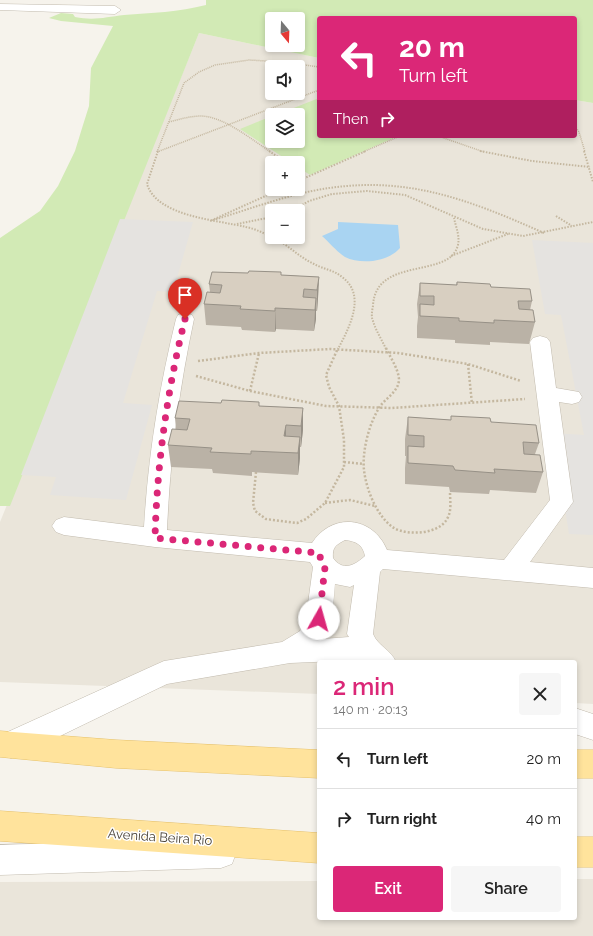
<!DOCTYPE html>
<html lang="en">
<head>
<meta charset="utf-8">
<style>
  body { margin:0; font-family:Raleway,sans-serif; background:#f6f6f6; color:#222; height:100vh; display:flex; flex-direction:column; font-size:15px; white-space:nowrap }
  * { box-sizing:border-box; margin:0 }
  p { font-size:13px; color:#767676 }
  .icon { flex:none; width:22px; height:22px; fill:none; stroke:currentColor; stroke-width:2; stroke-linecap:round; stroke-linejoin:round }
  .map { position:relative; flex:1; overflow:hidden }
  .side { position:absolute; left:317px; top:660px; width:260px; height:260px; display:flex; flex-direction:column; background:#fff; border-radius:4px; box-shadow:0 2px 6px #0003 }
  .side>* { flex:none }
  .hud { position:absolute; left:317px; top:16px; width:260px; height:122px; border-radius:4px; box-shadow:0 2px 6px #0003; background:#db2777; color:#fff; overflow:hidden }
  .needle { width:26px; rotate:161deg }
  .controls { position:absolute; left:265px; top:12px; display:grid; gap:8px }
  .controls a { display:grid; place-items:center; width:40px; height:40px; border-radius:4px; background:#fff; box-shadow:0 2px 6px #0003; font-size:20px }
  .pin { position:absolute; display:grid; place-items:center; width:34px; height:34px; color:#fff; margin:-41px -17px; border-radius:50% 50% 50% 0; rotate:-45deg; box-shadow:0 0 4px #0007 }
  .pin .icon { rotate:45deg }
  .me { position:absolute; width:44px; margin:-22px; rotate:7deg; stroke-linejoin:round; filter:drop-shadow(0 0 3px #0008) }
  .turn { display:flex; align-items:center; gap:14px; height:84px; padding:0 16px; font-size:18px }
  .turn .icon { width:52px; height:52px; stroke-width:2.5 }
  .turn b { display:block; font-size:28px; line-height:34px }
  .then { display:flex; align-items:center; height:38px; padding:0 16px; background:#0003; gap:8px; font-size:15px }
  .round { display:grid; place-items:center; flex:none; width:42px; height:42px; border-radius:4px; background:#f6f6f6 }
  .head { display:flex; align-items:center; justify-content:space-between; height:68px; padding:0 16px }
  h1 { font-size:24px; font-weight:600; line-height:30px; color:#db2777 }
  .primary-button { display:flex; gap:8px; margin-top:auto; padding:8px 16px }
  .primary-button a { flex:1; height:46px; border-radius:4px; background:#db2777; color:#fff; font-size:16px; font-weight:600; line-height:46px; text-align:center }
  .primary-button a+a { background:#f6f6f6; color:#222 }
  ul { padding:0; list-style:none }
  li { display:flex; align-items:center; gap:12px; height:60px; padding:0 16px; border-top:1px solid #e0e0e0 }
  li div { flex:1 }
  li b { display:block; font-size:15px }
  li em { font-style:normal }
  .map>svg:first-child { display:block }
</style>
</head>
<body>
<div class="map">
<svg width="593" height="936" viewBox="0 0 593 936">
  <rect width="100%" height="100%" fill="#f6f3ec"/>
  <path fill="#eae5da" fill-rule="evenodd" d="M199,33L319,58V136H575V100L593,103V704L575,703V662H319V694L0,682V522ZM272,67H298V93H272ZM272,115H298V141H272ZM272,163H298V189H272ZM272,211H298V237H272Z
    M575,879H593V936H0V882L319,881V918H575Z"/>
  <path fill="#d2eab5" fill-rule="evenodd" d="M206,0H593V103L575,100V18H319V58L199,33L10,506H0V238L40,211L58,186L75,151L83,125L89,106L91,68L113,26L61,21L49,18L61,13L73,14L75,17C94,21 106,17 124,15C151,13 179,12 206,5ZM272,19H298V45H272Z
    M319,98V136H398L310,175L298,167V163H292L240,129L272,116V141H298V115H276Z"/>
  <path fill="#e5e3e0" d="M120,219L193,222L173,292L157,291L123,403L152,405L126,500L50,495L56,477L21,475Z
    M532,240L593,243V535L569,534L553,433L584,435L561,315L545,314Z"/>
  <path fill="#a9d4f2" d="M338,222L398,225L400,248C388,262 361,265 345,257C337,252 329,242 322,236L338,229Z"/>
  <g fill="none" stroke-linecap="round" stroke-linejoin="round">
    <g stroke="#c2bbae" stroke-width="1">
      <path id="minor" d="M0,4L115,6L121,10L115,14L0,10Z
        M185,313L192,315L194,319C179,389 170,458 167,530L312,543C332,512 373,516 387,550L504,560L550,500L530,342L533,338L540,336L547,338L550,342L556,388L579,392L582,397L579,402L572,404L559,402L573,502L530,562L593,568V588L383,569L380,572L373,634C378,646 391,650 396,662H364L361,660L290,663L167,684L21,755L11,758L1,755V735L155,665L164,661L282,642L300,631L306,618L313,567L310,562L155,547L64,535L56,532L52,526L56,520L64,517L144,527C148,457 159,388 176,319L178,315ZM345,540C356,541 363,545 365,556C355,565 343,572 333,558C332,547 336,545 345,540ZM335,584L350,587L354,585L347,634L349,637L322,639L332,619Z
        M575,708L593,714V740L575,734Z
        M221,838L232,842L236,853L232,864L221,868L0,875V845Z"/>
    </g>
    <g stroke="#e6c16a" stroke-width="1">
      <path id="major" d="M0,731L116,740L319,750V778L116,768L0,757Z
        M575,750H593V778H575Z
        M0,811L319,833V863L0,841Z
        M575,837H593V867H575Z"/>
    </g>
    <path stroke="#c4b79f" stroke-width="1.5" stroke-dasharray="1 1" stroke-linecap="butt" d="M169,122C181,119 196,114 209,117C231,122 252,140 271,152
      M575,126L579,132L585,152
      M438,136L484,152
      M157,152L319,90
      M157,152L184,83L199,72L215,65L249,60L284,62L319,67
      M363,152L400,136"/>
    <path stroke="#c4b79f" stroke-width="2" stroke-dasharray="1.5 1.5" stroke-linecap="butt" d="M158,151L147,184C157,217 218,220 246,227C256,229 263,233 272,237
      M269,151L287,163
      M480,151L532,161L590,167
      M584,151L593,182
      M157,152L159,151
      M298,181L366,151
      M281,189L210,221C244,211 278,198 312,191C401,173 465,198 544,233
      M292,211L309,201L332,194L367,191L405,195L483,229L523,236L593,222
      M556,216L572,226
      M237,224L272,217
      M273,237C288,245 299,257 314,264C323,269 334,270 342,277C367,295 349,328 338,349
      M451,256L508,234
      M386,349C382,340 376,331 373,321C371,317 372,311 373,306C375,257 446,278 457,248C461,238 456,228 454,218"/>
    <path stroke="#c4b79f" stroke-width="2.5" stroke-dasharray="2 2" stroke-linecap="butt" d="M386,348C390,357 398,368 399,379C399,392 385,398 379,408C369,424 362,451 364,470C366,489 377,517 394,528C408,536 439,534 447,519C452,511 450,501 450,492
      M198,361L259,353L330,349L398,353L468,364L521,381
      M468,364L472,404
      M196,376L250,391L326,406L392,408L525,399
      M250,391L259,353
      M344,462L364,464
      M256,472L253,503L255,511L266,519L297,523L306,519L325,503L344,467V440L339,406L329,387L326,375L338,348
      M325,503L350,500L375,506"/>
    <use href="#minor" fill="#fff" fill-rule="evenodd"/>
    <use href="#major" fill="#ffe39c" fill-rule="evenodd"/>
  </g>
  <path fill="#bab2a6" d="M281,275L319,277L318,298L317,311H316V319L314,331L276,329L275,332L242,330L241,327L206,325L204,304L210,292L209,284Z
    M457,282L491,287L532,301L530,310L535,322L529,344L490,342V345L455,343V340L417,338V326L418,317L417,304L420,283L456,285Z
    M260,406L303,408V430L301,447H300V458L298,475L252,472V476L213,473L212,469L171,467L168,445L176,429L175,418Z
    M451,416L491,422L539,443L535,454L543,472L536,493L490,490L489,494L450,492L449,487L405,484V468L406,456H405V439L408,417L451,420Z"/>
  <path fill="#979187" d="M319,277L318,298L317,311V290Z
    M316,298V319L314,331L315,310Z
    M275,308L276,329L275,332Z
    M303,408V430L301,447V426Z
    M286,425V446L284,436Z
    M300,437V458L298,475V453Z"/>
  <path fill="#d8cfc1" stroke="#979187" d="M249,271L281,272V275L319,277L317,290L304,289L303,297L316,298L315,310L275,308V311L240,309L241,306L204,304L207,292L220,293L222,285L209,284L212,272L248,273Z
    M457,282L490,284L491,287L530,289L532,301H518L519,309L533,310L535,322L494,320V323L459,321V318L420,316V304L434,305V296H420V283L457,285Z
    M222,400L259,402V406L303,408L301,426L286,425L284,436L300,437L298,453L251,451V454L210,452L212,448L168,445L172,429L187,430L190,419L175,418L179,401L221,403Z
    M451,416L490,418L491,422L536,425L539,443L523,442L524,454L540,455L543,472L494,469L495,473L455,470L453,466L408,463V446L424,447V436L408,435V417L451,420Z"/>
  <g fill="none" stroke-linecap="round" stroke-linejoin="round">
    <path stroke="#db2777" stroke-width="7" stroke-dasharray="0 12.6" d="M185,319C167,391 157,464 155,538L319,553L321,560L325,567L319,619"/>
  </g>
  <g text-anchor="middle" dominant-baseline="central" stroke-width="3" stroke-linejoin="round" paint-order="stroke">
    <g font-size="13" fill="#4b4439" stroke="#fff">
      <text transform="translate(160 837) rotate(4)">Avenida Beira Rio</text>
    </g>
  </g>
</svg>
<div class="controls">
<a><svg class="needle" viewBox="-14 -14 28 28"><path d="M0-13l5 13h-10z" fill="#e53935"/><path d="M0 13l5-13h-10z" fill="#767676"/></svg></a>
<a><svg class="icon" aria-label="sound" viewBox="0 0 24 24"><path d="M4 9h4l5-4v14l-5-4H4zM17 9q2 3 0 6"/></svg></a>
<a><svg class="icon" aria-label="layers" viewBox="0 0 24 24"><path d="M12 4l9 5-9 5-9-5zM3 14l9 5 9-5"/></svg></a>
<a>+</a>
<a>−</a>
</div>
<div class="pin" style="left:185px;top:319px;background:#d93025"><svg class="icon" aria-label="arrive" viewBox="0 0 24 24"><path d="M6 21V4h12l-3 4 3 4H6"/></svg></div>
<svg class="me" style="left:319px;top:619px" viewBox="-20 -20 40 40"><circle r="19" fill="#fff"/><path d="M0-13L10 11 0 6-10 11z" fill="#db2777"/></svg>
<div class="hud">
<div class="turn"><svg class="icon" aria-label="left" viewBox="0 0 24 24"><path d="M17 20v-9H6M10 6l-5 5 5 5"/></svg><div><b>20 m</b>Turn left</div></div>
<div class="then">Then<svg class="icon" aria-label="right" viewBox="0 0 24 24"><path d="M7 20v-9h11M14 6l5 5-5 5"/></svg></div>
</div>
<section class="side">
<div class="head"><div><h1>2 min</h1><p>140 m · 20:13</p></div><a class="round"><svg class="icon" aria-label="close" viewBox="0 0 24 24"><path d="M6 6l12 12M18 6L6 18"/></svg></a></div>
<ul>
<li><svg class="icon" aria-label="left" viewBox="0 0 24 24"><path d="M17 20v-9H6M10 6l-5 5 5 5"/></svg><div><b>Turn left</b></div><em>20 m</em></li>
<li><svg class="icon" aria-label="right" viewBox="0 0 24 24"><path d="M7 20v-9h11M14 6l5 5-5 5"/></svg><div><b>Turn right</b></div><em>40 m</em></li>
</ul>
<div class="primary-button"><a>Exit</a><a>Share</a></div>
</section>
</div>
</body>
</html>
